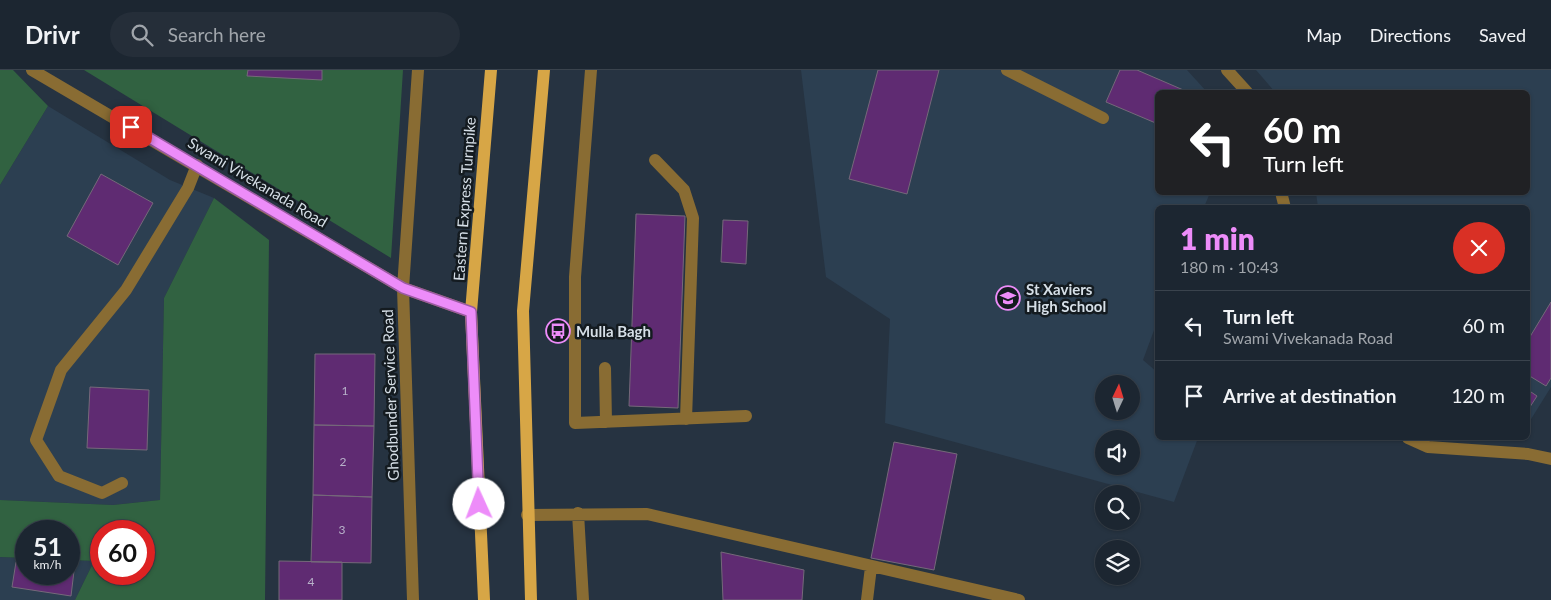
<!DOCTYPE html>
<html lang="en">
<head>
<meta charset="utf-8">
<style>
  body { margin:0; font-family:Lato,sans-serif; background:#252e39; color:#f1f3f6; height:100vh; display:flex; flex-direction:column; font-size:19px; white-space:nowrap }
  * { box-sizing:border-box; margin:0 }
  p { font-size:16px; color:#a0a5ab }
  .icon { flex:none; width:28px; height:28px; fill:none; stroke:currentColor; stroke-width:2; stroke-linecap:round; stroke-linejoin:round }
  .map { position:relative; flex:1; overflow:hidden }
  .details { position:absolute; left:1155px; top:135px; width:375px; height:235px; display:flex; flex-direction:column; background:#1c2631; border-radius:8px; box-shadow:0 1px 4px #0004,0 0 0 1px #3a434d }
  .details>* { flex:none }
  .hud { position:absolute; left:1155px; top:20px; width:375px; height:105px; border-radius:8px; box-shadow:0 1px 4px #0004,0 0 0 1px #3a434d; background:#202124; color:#fff; overflow:hidden }
  .needle { width:32px; rotate:4deg }
  .buttons { position:absolute; left:1095px; top:305px; display:grid; gap:10px }
  .buttons a { display:grid; place-items:center; width:45px; height:45px; border-radius:50%; background:#1c2631; box-shadow:0 1px 4px #0004,0 0 0 1px #3a434d; font-size:25px }
  .speed { position:absolute; left:15px; top:450px; display:flex; gap:10px; font-size:25px; font-weight:700; text-align:center }
  .speed>* { display:grid; place-content:center; width:65px; height:65px; border-radius:50%; background:#1c2631; box-shadow:0 1px 4px #0004,0 0 0 1px #3a434d; line-height:1 }
  .speed small { font-size:12px; font-weight:400 }
  .speed .limit { border:8px solid #d22; background:#fff; color:#111 }
  .pin { position:absolute; display:grid; place-items:center; width:42px; height:42px; color:#fff; margin:-21px; border-radius:10px; box-shadow:0 2px 8px #0006 }
  .me { position:absolute; width:55px; margin:-28px; rotate:358deg; stroke-linejoin:round; filter:drop-shadow(0 0 4px #0008) }
  .turn { display:flex; align-items:center; gap:18px; height:105px; padding:0 25px; font-size:22px }
  .turn .icon { width:65px; height:65px; stroke-width:2.5 }
  .turn b { display:block; font-size:35px; line-height:42px }
  .round { display:grid; place-items:center; flex:none; width:52px; height:52px; border-radius:26px; background:#252e39 }
  .head { display:flex; align-items:center; justify-content:space-between; height:85px; padding:0 25px }
  h1 { font-size:30px; font-weight:800; line-height:38px; color:#ed8cf9 }
  ul { padding:0; list-style:none }
  li { display:flex; align-items:center; gap:15px; height:70px; padding:0 25px; border-top:1px solid #3a434d }
  li div { flex:1 }
  li b { display:block; font-size:19px }
  li em { font-style:normal }
  header { display:flex; align-items:center; gap:30px; box-sizing:border-box; height:70px; padding:0 25px; background:#1c2631; border-bottom:1px solid #3a434d }
  header strong { font-size:24px }
  nav { display:flex; gap:28px; margin-inline-start:auto; font-size:18px }
  .search { width:350px; height:45px; background:#252e39; display:flex; align-items:center; gap:12px; box-sizing:border-box; padding:0 18px; border-radius:28px; color:#a0a5ab; font-size:19px }
  .map>svg:first-child { display:block }
</style>
</head>
<body>
<header>
<strong>Drivr</strong>
<div class="search"><svg class="icon" aria-label="search" viewBox="0 0 24 24"><circle cx="10" cy="10" r="6"/><path d="M15 15l6 6"/></svg>Search here</div>
<nav><a>Map</a><a>Directions</a><a>Saved</a></nav>
</header>
<div class="map">
<svg width="1551" height="530" viewBox="0 0 1551 530">
  <rect width="100%" height="100%" fill="#263341"/>
  <path fill="#2c3f51" fill-rule="evenodd" d="M801,0H1187L1207,22H1158V122L1210,123L1204,137L1158,138L1157,252L1143,290L1157,302L1158,368H1198L1174,432L885,353L890,249L826,207ZM1104,314H1131V341H1104ZM1104,369H1131V396H1104Z
    M1256,0H1551V317L1528,354V138L1318,137L1316,123L1528,122V22H1275Z
    M48,36L170,110L214,128L164,228L160,430L113,435L0,430V115Z
    M0,487L26,488V504H69V490L94,491L75,530H0Z"/>
  <path fill="#316241" fill-rule="evenodd" d="M0,0H13L48,36L0,115Z
    M84,0H403L391,188Z
    M214,128L269,170L265,530H75L94,491L69,490V461H26V488L0,487V430L113,435L160,430L164,228ZM101,461H144V504H101Z"/>
  <path fill="#5f2b72" stroke="#75697a" d="M248,0H322V10L247,6Z
    M878,0H939L907,124L849,109Z
    M1120,0H1137L1188,22H1158V54L1106,32Z
    M101,104L153,133L118,195L67,166Z
    M636,144L685,146L678,338L629,336Z
    M723,150L748,151L746,194L721,192Z
    M1551,232V308L1546,316L1528,305V270Z
    M315,284H375L374,356L314,355Z
    M90,317L149,320L147,380L87,378Z
    M1528,320L1537,326L1528,340Z
    M314,355L374,356L372,427L313,425Z
    M894,372L957,384L934,500L871,488Z
    M313,425L372,427L371,493L311,492Z
    M721,482L804,500L802,530H723Z
    M279,491L342,492V530H279Z
    M16,492L26,494V504H69V500L74,501L71,526L12,517Z"/>
  <g fill="none" stroke-linecap="round" stroke-linejoin="round">
    <path stroke="#896c33" stroke-width="12" d="M32,0L403,218L471,242
      M591,0L575,207V353L746,346
      M1007,0L1103,48
      M1227,0L1247,22
      M655,90L684,120L693,148L686,349
      M1281,122L1285,138
      M605,298L606,352
      M1408,368L1428,377L1528,384L1551,389
      M122,413L102,423L59,406L36,370L61,300L126,220L188,118L197,95
      M578,443L583,530
      M527,445L647,444L1019,530
      M413,530L403,218L418,0
      M867,530L871,497"/>
    <path stroke="#d7a646" stroke-width="12" d="M484,530L471,242L491,0
      M531,530L523,241L544,0"/>
  </g>
  <g fill="none" stroke-linecap="round" stroke-linejoin="round">
    <g stroke="#9a5ba2" stroke-width="12">
      <path id="route" d="M131,57L403,218L471,242L479,434"/>
    </g>
    <use href="#route" stroke="#ed8cf9" stroke-width="9"/>
  </g>
  <defs>
    <g id="school-ring" transform="scale(1.25)"><circle r="9.5" fill="#141b20" stroke="#ed8cf9" stroke-width="1.5"/><path d="M0-5L7-2L0 1L-7-2ZM-4 1L0 2.5L4 1V4Q0 6-4 4Z" fill="#ed8cf9"/></g>
    <g id="bus-ring" transform="scale(1.25)"><circle r="9.5" fill="#141b20" stroke="#ed8cf9" stroke-width="1.5"/><path d="M-5-6H5V4H4V6H2V4H-2V6H-4V4H-5ZM-3.5-4V0h7V-4ZM-3.5 1.2v1.5H-2V1.2ZM2 1.2v1.5H3.5V1.2Z" fill="#ed8cf9"/></g>
  </defs>
  <g fill-rule="evenodd">
    <use href="#school-ring" x="1008" y="228"/>
    <use href="#bus-ring" x="558" y="261"/>
  </g>
  <g text-anchor="middle" dominant-baseline="central" stroke-width="5" stroke-linejoin="round" paint-order="stroke">
    <g font-size="12" fill="#b8b2ca">
      <text x="345" y="320">1</text>
      <text x="343" y="391">2</text>
      <text x="342" y="459">3</text>
      <text x="311" y="511">4</text>
    </g>
    <g font-size="15" fill="#d6dfe7" stroke="#141b20">
      <text transform="translate(258 112) rotate(31)">Swami Vivekanada Road</text>
      <text transform="translate(464 129) rotate(-86)">Eastern Express Turnpike</text>
      <text transform="translate(390 325) rotate(-92)">Ghodbunder Service Road</text>
    </g>
    <g font-size="15" font-weight="bold" fill="#d6dfe7" stroke="#141b20" text-anchor="start">
      <text x="1026" y="219">St Xaviers<tspan x="1026" dy="17">High School</tspan></text>
      <text x="576" y="261">Mulla Bagh</text>
    </g>
  </g>
</svg>
<div class="buttons">
<a><svg class="needle" viewBox="-14 -14 28 28"><path d="M0-13l5 13h-10z" fill="#e53935"/><path d="M0 13l5-13h-10z" fill="#a0a5ab"/></svg></a>
<a><svg class="icon" aria-label="sound" viewBox="0 0 24 24"><path d="M4 9h4l5-4v14l-5-4H4zM17 9q2 3 0 6"/></svg></a>
<a><svg class="icon" aria-label="search" viewBox="0 0 24 24"><circle cx="10" cy="10" r="6"/><path d="M15 15l6 6"/></svg></a>
<a><svg class="icon" aria-label="layers" viewBox="0 0 24 24"><path d="M12 4l9 5-9 5-9-5zM3 14l9 5 9-5"/></svg></a>
</div>
<div class="speed"><div>51<small>km/h</small></div><div class="limit">60</div></div>
<div class="pin" style="left:131px;top:57px;background:#d93025"><svg class="icon" aria-label="arrive" viewBox="0 0 24 24"><path d="M6 21V4h12l-3 4 3 4H6"/></svg></div>
<svg class="me" style="left:479px;top:434px" viewBox="-20 -20 40 40"><circle r="19" fill="#fff"/><path d="M0-13L10 11 0 6-10 11z" fill="#ed8cf9"/></svg>
<div class="hud">
<div class="turn"><svg class="icon" aria-label="left" viewBox="0 0 24 24"><path d="M17 20v-9H6M10 6l-5 5 5 5"/></svg><div><b>60 m</b>Turn left</div></div>
</div>
<section class="details">
<div class="head"><div><h1>1 min</h1><p>180 m · 10:43</p></div><a class="round" style="background:#d93025;color:#fff"><svg class="icon" aria-label="close" viewBox="0 0 24 24"><path d="M6 6l12 12M18 6L6 18"/></svg></a></div>
<ul>
<li><svg class="icon" aria-label="left" viewBox="0 0 24 24"><path d="M17 20v-9H6M10 6l-5 5 5 5"/></svg><div><b>Turn left</b><p>Swami Vivekanada Road</p></div><em>60 m</em></li>
<li><svg class="icon" aria-label="arrive" viewBox="0 0 24 24"><path d="M6 21V4h12l-3 4 3 4H6"/></svg><div><b>Arrive at destination</b></div><em>120 m</em></li>
</ul>
</section>
</div>
</body>
</html>
